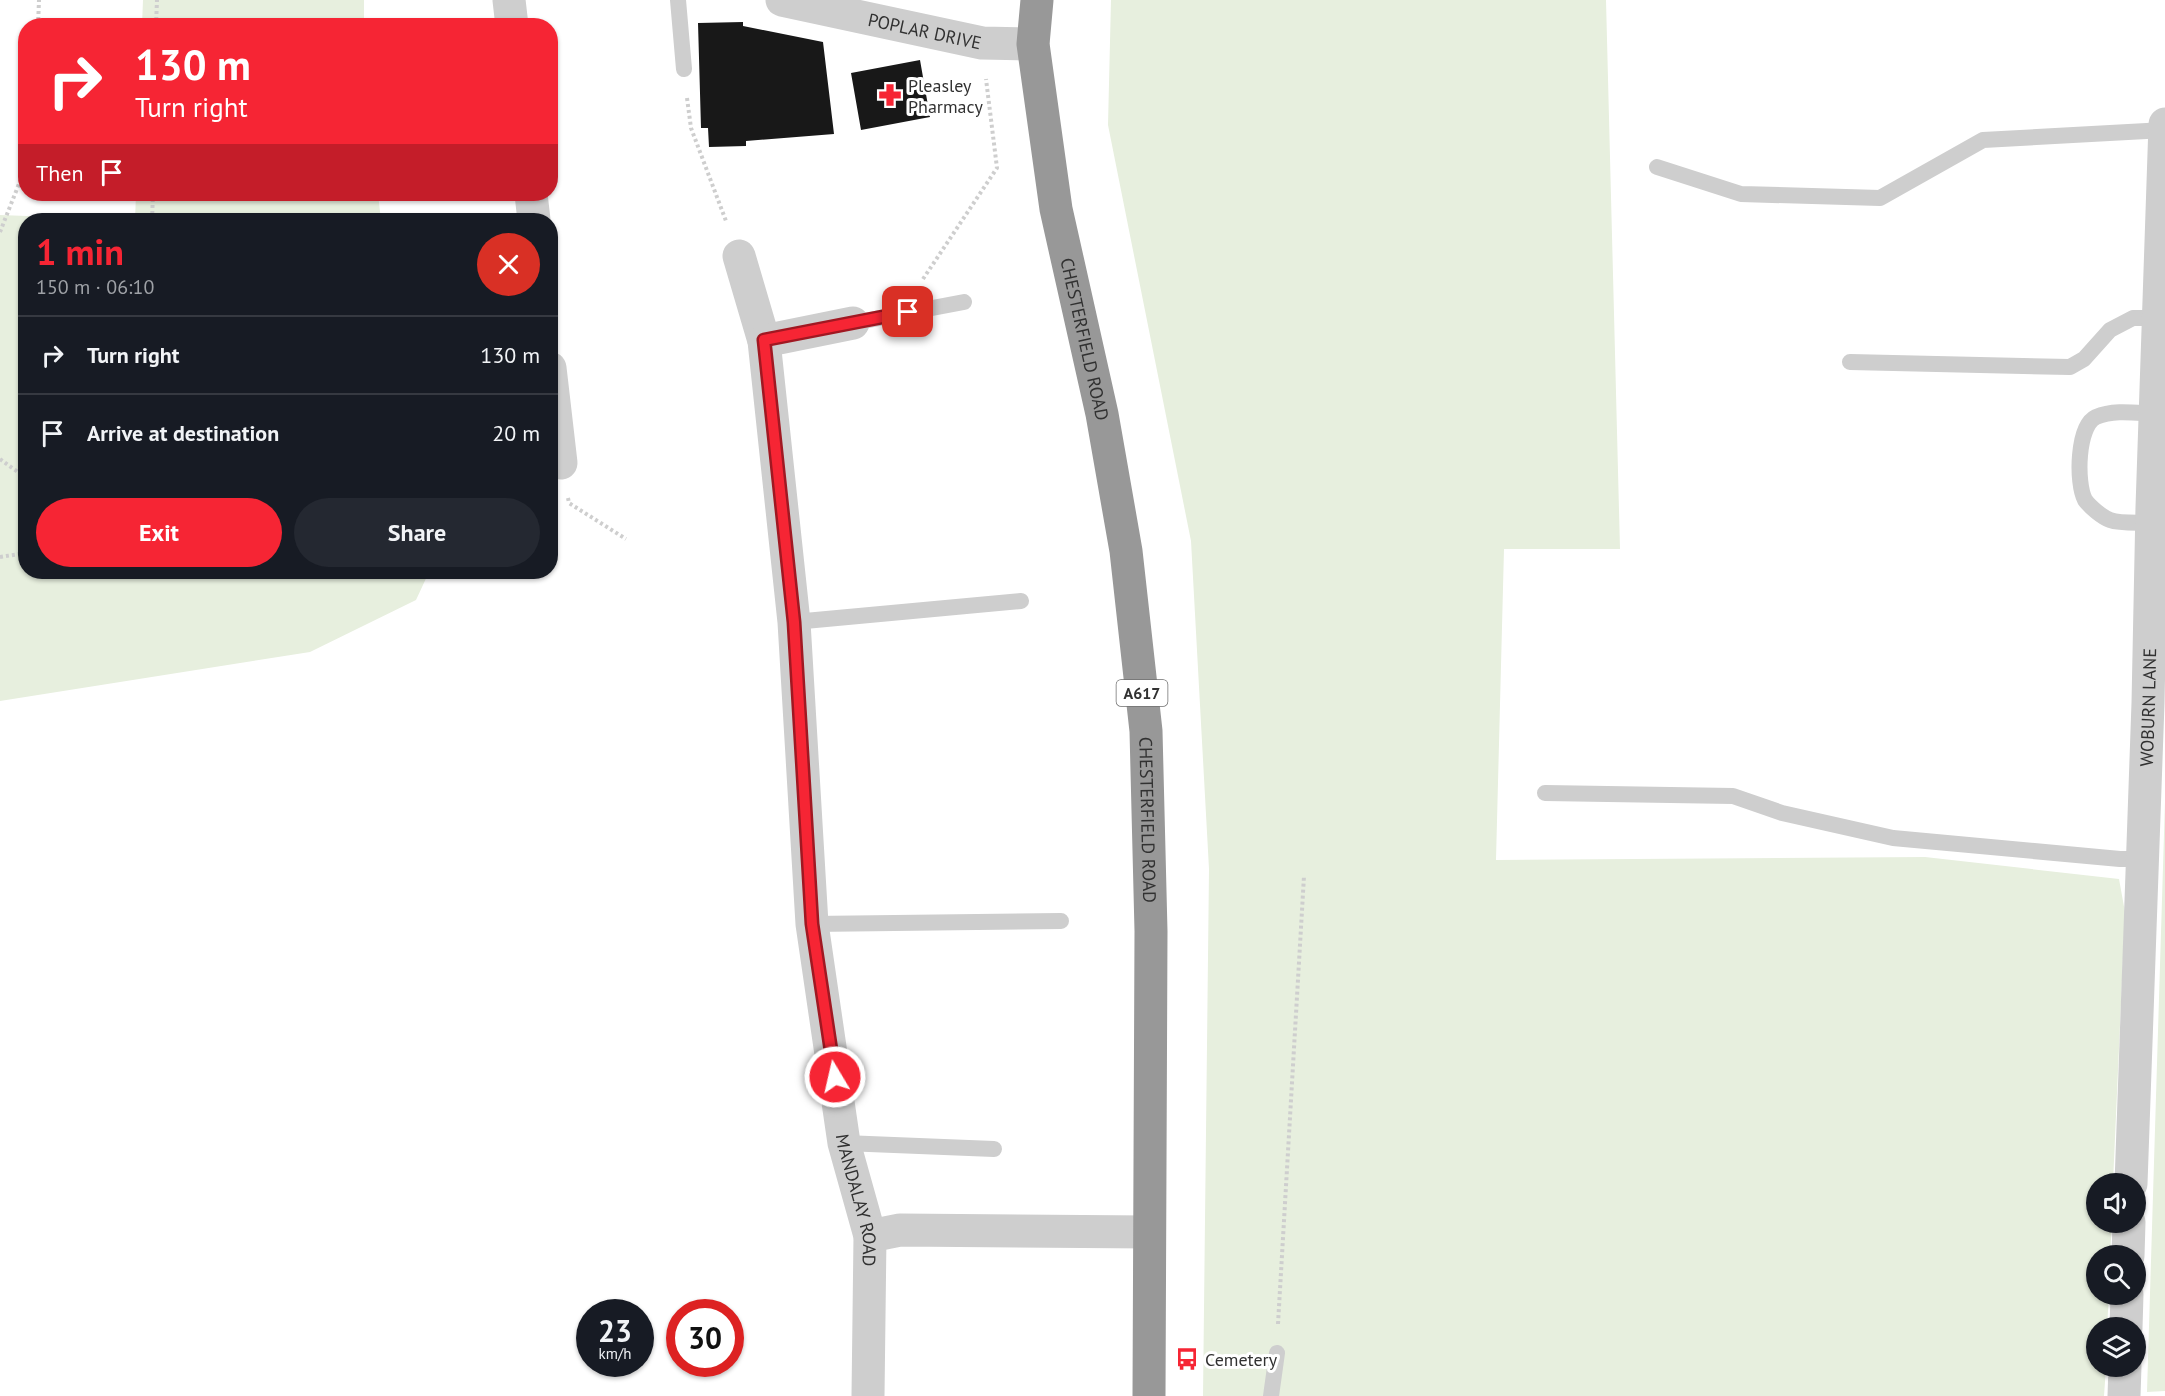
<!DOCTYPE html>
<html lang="en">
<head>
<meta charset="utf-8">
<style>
  body { margin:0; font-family:"PT Sans",sans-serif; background:#242831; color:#f1f3f6; height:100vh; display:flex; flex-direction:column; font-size:22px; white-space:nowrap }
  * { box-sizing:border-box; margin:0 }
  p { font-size:20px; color:#9ea1a6 }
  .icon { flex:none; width:33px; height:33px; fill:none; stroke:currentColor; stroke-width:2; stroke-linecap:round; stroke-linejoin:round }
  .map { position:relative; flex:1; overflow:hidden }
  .side { position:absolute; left:18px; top:213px; width:540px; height:366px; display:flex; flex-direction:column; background:#171b24; border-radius:24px; box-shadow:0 2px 4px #0004 }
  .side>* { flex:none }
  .top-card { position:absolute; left:18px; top:18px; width:540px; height:183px; border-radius:24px; box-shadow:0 2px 4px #0004; background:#f62534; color:#fff; overflow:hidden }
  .buttons { position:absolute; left:2086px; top:1173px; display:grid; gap:12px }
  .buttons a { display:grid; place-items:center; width:60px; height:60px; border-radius:50%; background:#171b24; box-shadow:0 2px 4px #0004; font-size:30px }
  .speed { position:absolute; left:576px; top:1299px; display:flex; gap:12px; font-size:30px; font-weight:700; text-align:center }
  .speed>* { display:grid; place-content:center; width:78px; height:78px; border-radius:50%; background:#171b24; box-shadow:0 2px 4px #0004; line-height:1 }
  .speed small { font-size:15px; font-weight:400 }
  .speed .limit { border:9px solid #d22; background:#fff; color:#111 }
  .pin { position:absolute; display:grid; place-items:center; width:51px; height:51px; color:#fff; margin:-26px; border-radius:12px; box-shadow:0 3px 9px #0006 }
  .me { position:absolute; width:66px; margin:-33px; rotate:351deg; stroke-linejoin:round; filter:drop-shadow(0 0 4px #0008) }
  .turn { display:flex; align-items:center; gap:21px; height:126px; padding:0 18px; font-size:27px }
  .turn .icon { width:78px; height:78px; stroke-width:2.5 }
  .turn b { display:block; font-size:42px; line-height:51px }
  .then { display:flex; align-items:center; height:57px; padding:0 18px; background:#0003; gap:12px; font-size:22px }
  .round { display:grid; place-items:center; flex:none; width:63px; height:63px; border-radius:32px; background:#242831 }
  .overview { display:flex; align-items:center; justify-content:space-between; height:102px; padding:0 18px }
  h1 { font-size:36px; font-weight:700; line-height:45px; color:#f62534 }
  .primary-button { display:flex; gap:12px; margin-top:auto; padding:12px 18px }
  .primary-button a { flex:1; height:69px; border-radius:36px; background:#f62534; color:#fff; font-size:24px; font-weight:700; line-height:69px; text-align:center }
  .primary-button a+a { background:#242831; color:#f1f3f6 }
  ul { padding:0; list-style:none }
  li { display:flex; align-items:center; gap:18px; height:78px; padding:0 18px; border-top:2px solid #363941 }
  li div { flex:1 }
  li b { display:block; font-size:22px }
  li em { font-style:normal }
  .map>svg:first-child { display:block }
</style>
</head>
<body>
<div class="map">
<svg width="2165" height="1396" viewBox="0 0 2165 1396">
  <rect width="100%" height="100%" fill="#fff"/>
  <path fill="#e7efde" d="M143,0H364V25H142Z
    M1111,0H1606L1620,549H1504L1496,860L1925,857L2119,879L2125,912L2113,1183L2097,1184V1222L2112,1223L2110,1255L2097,1256V1294L2109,1295L2107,1327L2097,1328V1366L2106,1367L2104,1396H1203L1209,869L1191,541L1108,125Z
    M136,194H378L381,220H26V572H429L416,600L310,652L0,701V215L135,220Z
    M2165,801V1391L2147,1392Z"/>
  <path fill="#181818" d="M743,22V26L823,42L834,134L746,141V146L709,147L708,128H701L698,23Z
    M920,60L930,117L861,130L851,73Z"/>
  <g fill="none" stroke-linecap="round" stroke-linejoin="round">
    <path stroke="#cecece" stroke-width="4" stroke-dasharray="3 3" stroke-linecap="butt" d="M38,26L39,0
      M156,26L157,0
      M687,98L691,128L726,221
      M152,220L153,194
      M0,232L26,166
      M923,279L997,168L986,79
      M0,459L26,478
      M568,498L569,503L626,539
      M0,557L26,553
      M1278,1324L1304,876"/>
    <path stroke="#cecece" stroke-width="16" d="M678,0L684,69
      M1657,167L1741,194L1880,198L1983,140L2165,130
      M853,323L964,302
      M1850,362L2070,367L2084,359L2110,330L2133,318H2158
      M2151,523C2139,522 2121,524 2110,520C2102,517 2090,507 2085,500C2076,483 2077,426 2096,417C2114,409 2136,413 2155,414
      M794,622L1021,601
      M1545,793L1733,796L1782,813L1893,838L2120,859H2141
      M812,924L1061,921
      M844,1143L994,1149
      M1271,1396L1277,1353"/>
    <g stroke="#cecece" stroke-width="33">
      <path d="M509,0L512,26"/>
      <path id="s1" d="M782,0L982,43L1033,44"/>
      <path d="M531,194L534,220"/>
      <path id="s2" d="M739,256L764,341L794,622L812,924L844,1143L870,1236L868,1396"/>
      <path d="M764,341L853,323"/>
      <path d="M550,368L561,463"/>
      <path id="s3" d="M2131,1184L2148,703L2152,507L2165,124"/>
      <path d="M870,1236L900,1230L1149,1232"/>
      <path d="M2128,1256L2129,1222"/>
      <path d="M2126,1328L2127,1294"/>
      <path d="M2124,1396L2125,1366"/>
    </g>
    <path stroke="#989898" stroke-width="33" id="s4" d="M1037,0L1033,44L1056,209L1102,414L1126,551L1146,731L1151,931L1149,1396"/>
  </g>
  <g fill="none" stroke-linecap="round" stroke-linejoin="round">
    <g stroke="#a01822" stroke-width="15">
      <path id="route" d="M835,1077L812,924L794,622L764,340L908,312"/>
    </g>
    <use href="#route" stroke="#f62534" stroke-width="10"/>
  </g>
  <defs>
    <g id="pharmacy-bare" transform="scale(1.8)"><path d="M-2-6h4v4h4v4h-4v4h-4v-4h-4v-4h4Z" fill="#f62534" stroke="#fff" stroke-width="2.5" paint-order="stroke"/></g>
    <g id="bus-bare" transform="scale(1.8)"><path d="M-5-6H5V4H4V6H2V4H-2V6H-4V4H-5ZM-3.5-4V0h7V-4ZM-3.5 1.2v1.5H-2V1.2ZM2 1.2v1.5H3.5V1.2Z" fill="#f62534" stroke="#fff" stroke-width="2.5" paint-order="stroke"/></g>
  </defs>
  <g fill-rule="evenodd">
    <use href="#pharmacy-bare" x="890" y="95"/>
    <use href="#bus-bare" x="1187" y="1359"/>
  </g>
  <g text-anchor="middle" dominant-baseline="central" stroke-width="6" stroke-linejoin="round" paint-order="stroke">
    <rect fill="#fff" stroke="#6f6f6f" stroke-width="1.5" x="1116.5" y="680" width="51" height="26" rx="4.5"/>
    <g font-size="16" font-weight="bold" fill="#313131">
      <text x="1142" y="693">A617</text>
    </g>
    <g font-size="18" fill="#313131" stroke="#fff">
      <text stroke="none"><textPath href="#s1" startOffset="146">POPLAR DRIVE</textPath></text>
      <text stroke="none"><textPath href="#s4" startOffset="344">CHESTERFIELD ROAD</textPath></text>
      <text stroke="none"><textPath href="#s3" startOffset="477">WOBURN LANE</textPath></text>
      <text stroke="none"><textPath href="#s4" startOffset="830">CHESTERFIELD ROAD</textPath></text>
      <text stroke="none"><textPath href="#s2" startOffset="954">MANDALAY ROAD</textPath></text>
    </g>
    <g font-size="18" fill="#313131" stroke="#fff" text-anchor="start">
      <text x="908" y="85">Pleasley<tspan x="908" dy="21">Pharmacy</tspan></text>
      <text x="1205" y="1359">Cemetery</text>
    </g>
  </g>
</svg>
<div class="buttons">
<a><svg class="icon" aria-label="sound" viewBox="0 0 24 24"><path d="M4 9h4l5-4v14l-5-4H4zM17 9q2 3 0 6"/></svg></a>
<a><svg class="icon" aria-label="search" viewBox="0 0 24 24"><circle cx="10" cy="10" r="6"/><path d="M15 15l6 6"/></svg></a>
<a><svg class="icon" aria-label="layers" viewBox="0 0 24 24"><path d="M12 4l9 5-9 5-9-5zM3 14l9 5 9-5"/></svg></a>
</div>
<div class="speed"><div>23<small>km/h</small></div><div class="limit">30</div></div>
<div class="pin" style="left:908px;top:312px;background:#d93025"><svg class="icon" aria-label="arrive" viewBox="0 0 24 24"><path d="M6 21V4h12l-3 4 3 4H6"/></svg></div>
<svg class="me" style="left:835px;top:1077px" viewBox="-20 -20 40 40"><circle r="17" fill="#f62534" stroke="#fff" stroke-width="3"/><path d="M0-11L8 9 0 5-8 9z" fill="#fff"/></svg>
<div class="top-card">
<div class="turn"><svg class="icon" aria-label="right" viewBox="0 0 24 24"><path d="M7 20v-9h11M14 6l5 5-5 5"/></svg><div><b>130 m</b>Turn right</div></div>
<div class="then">Then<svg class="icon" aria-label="arrive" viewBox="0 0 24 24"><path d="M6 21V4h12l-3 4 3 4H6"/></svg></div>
</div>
<section class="side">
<div class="overview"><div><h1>1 min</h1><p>150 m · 06:10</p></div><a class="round" style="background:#d93025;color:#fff"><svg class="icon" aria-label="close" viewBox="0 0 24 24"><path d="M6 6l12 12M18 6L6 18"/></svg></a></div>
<ul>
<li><svg class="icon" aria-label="right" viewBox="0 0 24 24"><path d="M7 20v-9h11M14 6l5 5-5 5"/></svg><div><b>Turn right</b></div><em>130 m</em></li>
<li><svg class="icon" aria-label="arrive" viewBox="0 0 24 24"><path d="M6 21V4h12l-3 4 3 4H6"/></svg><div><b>Arrive at destination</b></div><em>20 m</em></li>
</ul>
<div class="primary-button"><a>Exit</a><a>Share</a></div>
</section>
</div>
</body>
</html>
